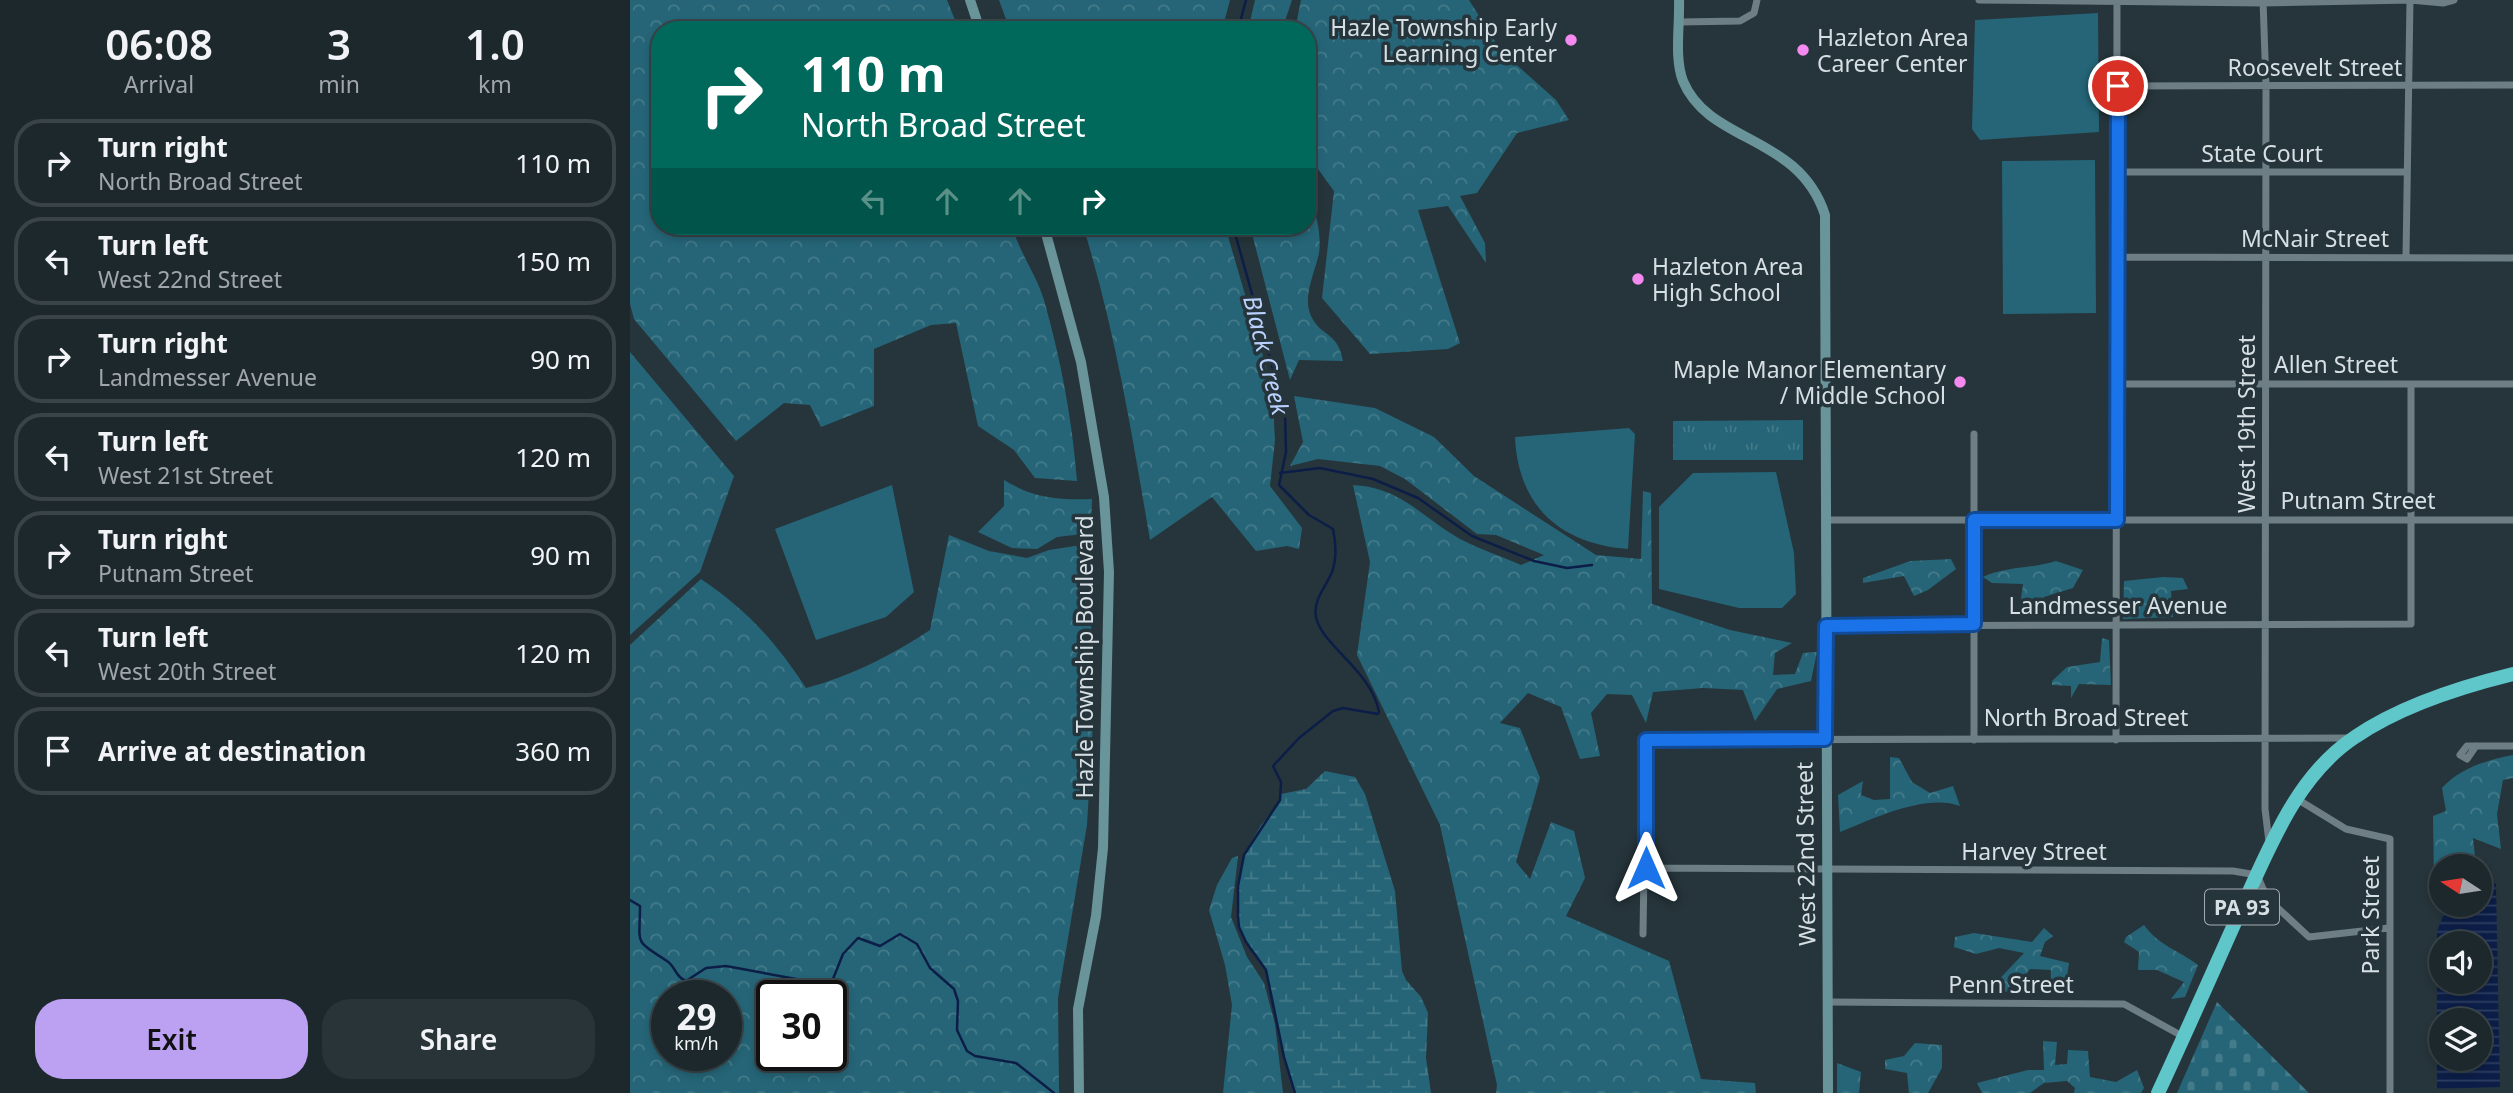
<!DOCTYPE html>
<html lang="en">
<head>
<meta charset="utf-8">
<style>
  body { margin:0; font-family:"Noto Sans",sans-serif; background:#293438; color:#f1f3f6; height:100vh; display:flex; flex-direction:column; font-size:26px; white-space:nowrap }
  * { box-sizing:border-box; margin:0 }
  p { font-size:23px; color:#a0a6a9 }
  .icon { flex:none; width:38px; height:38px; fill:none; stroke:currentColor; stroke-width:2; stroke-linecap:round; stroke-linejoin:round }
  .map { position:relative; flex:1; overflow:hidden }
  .side { display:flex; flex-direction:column; background:#1c282c; width:630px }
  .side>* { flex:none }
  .top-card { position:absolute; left:21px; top:21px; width:665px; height:214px; border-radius:28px; box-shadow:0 4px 10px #0003,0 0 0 2px #3a4448; background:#00695c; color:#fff; overflow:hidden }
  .needle { width:46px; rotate:282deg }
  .buttons { position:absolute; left:1799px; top:854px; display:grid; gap:14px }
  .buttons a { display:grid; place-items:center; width:63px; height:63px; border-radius:50%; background:#1c282c; box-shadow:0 4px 10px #0003,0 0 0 2px #3a4448; font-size:35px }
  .speed { position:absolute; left:21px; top:980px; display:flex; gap:14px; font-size:35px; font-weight:700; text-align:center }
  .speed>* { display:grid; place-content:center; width:91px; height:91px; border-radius:50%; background:#1c282c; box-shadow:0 4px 10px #0003,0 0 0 2px #3a4448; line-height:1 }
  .speed small { font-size:18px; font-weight:400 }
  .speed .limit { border:4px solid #111; border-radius:10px; background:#fff; color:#111 }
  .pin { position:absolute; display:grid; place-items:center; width:60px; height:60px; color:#fff; margin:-30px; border:4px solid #fff; border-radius:50%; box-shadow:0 2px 7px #0007 }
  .me { position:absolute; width:77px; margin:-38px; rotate:0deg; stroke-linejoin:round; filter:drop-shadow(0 0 5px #0008) }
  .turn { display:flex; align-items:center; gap:24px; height:147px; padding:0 35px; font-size:32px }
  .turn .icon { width:91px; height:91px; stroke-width:2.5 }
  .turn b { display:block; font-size:49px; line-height:60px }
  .lanes { display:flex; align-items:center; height:66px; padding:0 35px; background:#0003; justify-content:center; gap:35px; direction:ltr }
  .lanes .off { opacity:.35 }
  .eta { display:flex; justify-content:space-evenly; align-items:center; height:119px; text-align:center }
  .eta b { font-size:42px; font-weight:600; line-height:49px }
  .action { display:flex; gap:14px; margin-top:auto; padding:14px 35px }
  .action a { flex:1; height:80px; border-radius:28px; background:#bca0f2; color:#111; font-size:28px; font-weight:600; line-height:80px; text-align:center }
  .action a+a { background:#293438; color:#f1f3f6 }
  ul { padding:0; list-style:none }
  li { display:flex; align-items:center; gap:21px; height:88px; margin:0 14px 10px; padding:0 21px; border:4px solid #3a4448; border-radius:28px }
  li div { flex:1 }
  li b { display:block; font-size:26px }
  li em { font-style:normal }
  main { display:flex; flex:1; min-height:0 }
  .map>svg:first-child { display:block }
</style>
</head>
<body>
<main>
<section class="side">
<div class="eta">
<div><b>06:08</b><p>Arrival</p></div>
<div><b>3</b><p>min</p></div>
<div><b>1.0</b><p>km</p></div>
</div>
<ul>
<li><svg class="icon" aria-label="right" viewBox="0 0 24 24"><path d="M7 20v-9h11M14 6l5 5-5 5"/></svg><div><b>Turn right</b><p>North Broad Street</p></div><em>110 m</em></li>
<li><svg class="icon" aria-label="left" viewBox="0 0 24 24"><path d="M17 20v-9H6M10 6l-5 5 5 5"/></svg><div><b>Turn left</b><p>West 22nd Street</p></div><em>150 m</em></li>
<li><svg class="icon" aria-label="right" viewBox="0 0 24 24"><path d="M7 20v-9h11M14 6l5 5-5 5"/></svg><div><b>Turn right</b><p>Landmesser Avenue</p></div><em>90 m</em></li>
<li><svg class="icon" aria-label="left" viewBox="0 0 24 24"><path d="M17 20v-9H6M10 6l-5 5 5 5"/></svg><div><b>Turn left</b><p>West 21st Street</p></div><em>120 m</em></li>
<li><svg class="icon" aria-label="right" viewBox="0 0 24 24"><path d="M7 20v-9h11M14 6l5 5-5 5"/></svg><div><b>Turn right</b><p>Putnam Street</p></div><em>90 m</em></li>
<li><svg class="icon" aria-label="left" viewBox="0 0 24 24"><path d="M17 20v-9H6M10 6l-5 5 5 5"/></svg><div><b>Turn left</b><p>West 20th Street</p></div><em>120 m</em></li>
<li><svg class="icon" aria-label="arrive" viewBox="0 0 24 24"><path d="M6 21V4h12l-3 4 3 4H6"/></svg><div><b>Arrive at destination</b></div><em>360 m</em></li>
</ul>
<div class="action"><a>Exit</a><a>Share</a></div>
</section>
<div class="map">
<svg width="1883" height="1093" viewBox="0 0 1883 1093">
  <defs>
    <pattern id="grass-tufts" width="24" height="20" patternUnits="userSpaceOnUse" patternTransform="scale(1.75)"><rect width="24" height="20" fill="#256577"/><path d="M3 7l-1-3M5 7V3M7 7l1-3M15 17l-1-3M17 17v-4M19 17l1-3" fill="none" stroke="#447b8a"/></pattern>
    <pattern id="forest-crowns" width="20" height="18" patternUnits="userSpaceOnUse" patternTransform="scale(1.75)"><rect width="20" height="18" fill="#256577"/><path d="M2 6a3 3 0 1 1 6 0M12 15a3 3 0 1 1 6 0" fill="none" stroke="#447b8a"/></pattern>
    <pattern id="wetland-marsh" width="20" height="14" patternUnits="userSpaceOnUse" patternTransform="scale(1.75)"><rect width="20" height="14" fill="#256577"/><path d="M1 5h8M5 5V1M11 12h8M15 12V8" fill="none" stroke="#447b8a"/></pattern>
    <pattern id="cemetery-stones" width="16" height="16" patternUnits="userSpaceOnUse" patternTransform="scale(1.75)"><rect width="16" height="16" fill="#256577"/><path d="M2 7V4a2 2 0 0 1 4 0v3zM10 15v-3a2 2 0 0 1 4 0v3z" fill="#447b8a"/></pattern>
    <pattern id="water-rules" width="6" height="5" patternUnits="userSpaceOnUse" patternTransform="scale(1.75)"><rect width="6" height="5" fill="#0c1e47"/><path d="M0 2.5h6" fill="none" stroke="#2f3e61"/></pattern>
  </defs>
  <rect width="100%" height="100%" fill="#26353b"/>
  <path fill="url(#grass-tufts)" d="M1173,420V460H1043V421Z"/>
  <path fill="url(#forest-crowns)" fill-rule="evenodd" d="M0,0H317L329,30H30V226H382C389,252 406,274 414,300C431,360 442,419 447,481L405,478L384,450L348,426L326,323L301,325L244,349V406L191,427L180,405L154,403L106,441L4,319L0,304Z
    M369,0H600L592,30H380Z
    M625,0H662L652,30H618Z
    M671,0H839L872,52L926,100L939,120L887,133L847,193L830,196L855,243L856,263L818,206L788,210L830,343L818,349L740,354L692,298L704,191L677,154V30H665Z
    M677,189C685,207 692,234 689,253C685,273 671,298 682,318C692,337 708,332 713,361L669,360L660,380L620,226H677Z
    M453,226H595L642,387L645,440L640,486L672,528L669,549L657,546L626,551L582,497L520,540C502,434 485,329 453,226Z
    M0,352L104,476L70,572L0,635Z
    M664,396L745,408L804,437L844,476L966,555L1011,559L1013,491L1021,493L1022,604L1100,630L1162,643L1145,653L1143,675L1165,674L1173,653L1187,652L1181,681L1147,689L1125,721L1113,690L1073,688L1023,692L1016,723L1002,695L977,694L961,713L970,756L950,759L931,707L898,693L870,723L890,728L910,778L886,862L900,879L921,822L944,831L955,878L936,916L1039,961L1071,1079L1125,1083L1126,1093H866L867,1085L810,825L727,655L740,562L723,485C772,488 790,516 830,539C849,549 871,556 891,565L914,555L866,535L847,534L775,479L750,466L688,459L660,466L673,442Z
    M374,480C403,498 428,500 462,499L461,533L427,537L407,549L382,548L348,532L374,506Z
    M319,535L359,551L397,558L419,550L458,544L464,706L457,825L428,998L429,1093H0V645L71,579C118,611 145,641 176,688C221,676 261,656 300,630ZM37,996H96V1055H37ZM142,996H201V1055H142Z
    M1321,559L1326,569L1298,590L1284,596L1274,576L1233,583V578L1280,561Z
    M1426,561L1453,570L1443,588L1414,597L1411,614L1389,612L1393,584L1362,583L1353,577C1377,566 1401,569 1426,561Z
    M1533,577L1553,578L1558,589L1541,591L1543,617L1493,619L1494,581Z
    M1472,638L1479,640L1481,685L1449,684L1441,698V686L1422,685V681L1437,667L1470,662Z
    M1883,755V778L1873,780L1867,814L1871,849L1843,838L1846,866H1811V879L1804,881L1803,816L1816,811L1812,788C1830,768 1857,760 1883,755Z
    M1260,757L1269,758L1282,782L1300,793L1323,786L1330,806C1296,793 1242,819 1210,832L1208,795L1233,781L1231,795L1244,800L1260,799Z
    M608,856L601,917L617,957L634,983L645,1024L653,1093H593L602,1005L595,965L579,910L587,885L602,858Z
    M1514,925C1528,945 1548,950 1568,965L1555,997L1541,999L1554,982L1527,970H1508L1509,952L1494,942L1496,937Z
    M1414,928L1423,936L1415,942L1410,956L1439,963L1435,990L1420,991L1421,970L1400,969L1389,985L1405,994L1359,990L1394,953L1369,948L1346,954L1324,947L1325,937L1344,933L1402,942Z
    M1413,1041L1427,1042L1425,1065L1437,1064L1438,1050L1458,1051L1460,1077L1486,1082L1507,1070L1514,1088L1511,1093H1444L1445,1088L1437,1081L1414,1083L1400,1093H1352L1347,1083L1398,1070H1414Z
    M1285,1043L1312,1045V1068L1298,1093H1279L1277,1073L1255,1069V1060L1274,1056Z
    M1207,1063L1231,1072L1229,1093H1207Z"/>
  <path fill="url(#wetland-marsh)" d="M695,771L725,777L735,794L765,891L772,971L776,980L791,997L798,1013L796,1058L801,1093H665L654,1057L636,970L616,942L609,927L608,916V886L614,855L631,825L649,804L651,794L676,789Z"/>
  <path fill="url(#cemetery-stones)" d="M1587,1002L1679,1093H1547Z"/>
  <path fill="#256577" d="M1468,13L1469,132L1350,140L1342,129L1345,20Z
    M1465,160L1466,313L1373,314L1372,161Z
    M999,428L1005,434L998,549C930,544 888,506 885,437Z
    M1146,472L1164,553L1166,594L1152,608H1109L1029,589V507L1063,473Z
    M262,485L284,592L256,617L186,640L145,529Z"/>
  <path fill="url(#water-rules)" fill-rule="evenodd" d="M1850,879L1866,884L1870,1087L1807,1089V931L1813,916L1807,892L1811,887V905H1850ZM1811,943H1850V982H1811ZM1811,1020H1850V1059H1811Z"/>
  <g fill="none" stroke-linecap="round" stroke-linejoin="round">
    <path stroke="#0c1e47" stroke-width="2.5" d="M608,30L616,0
      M603,226L655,412L656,452L649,485L679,515L703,529C706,543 707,558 702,572C696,587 683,599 686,617C692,646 742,671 749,712L748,714L713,708L703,711L669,738L643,766L651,782L650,800L614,855L608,886V916L609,927L616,942L636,970L654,1057L665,1093
      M650,473L690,468L743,479L788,498L842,536L904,561L937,568L962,565
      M0,900L10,906C10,946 3,939 37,961C46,967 45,977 56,981L76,968L96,966L193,984L203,979L213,954L228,938L250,946L270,934L287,944L300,968L324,989L328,1001L327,1030L337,1051L345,1056L386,1063L424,1093"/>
    <path stroke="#6d7e84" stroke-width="7" d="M1349,0L1633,3L1780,0L1813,3L1824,0
      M1633,0L1636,86L1635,809L1639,842
      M1050,22L1110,21L1124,13L1127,0
      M1487,86L1883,85
      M1487,172H1776
      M1487,257L1883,258
      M1776,257L1780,0
      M1487,384H1883
      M1195,520H1883
      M1196,626L1781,624V384
      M1344,740V434
      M1486,740L1487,0
      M1846,746L1837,759L1830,755L1837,746H1883
      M1667,799L1716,829L1760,839V1093
      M1016,868L1603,871L1627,875L1637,898L1679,937L1759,928
      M1013,934L1016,740L1720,738
      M1198,1002L1494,1004L1554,1037"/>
    <path stroke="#699499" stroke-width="10" d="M340,0L350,30
      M1049,0C1050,25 1044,58 1053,81C1079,144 1169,134 1195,215L1198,1093
      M414,226L451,362L474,497L479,572L473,848L466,916L448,1009L449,1093"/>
    <path stroke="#5fc6ca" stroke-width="14" d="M1528,1093C1555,1035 1581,976 1607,918C1637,854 1664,777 1725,737C1770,706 1830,687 1883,674"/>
  </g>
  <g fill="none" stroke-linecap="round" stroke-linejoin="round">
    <g stroke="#114b97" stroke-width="18">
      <path id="route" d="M1016,868V740L1195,739L1196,626L1344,624V520H1487L1488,86"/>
    </g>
    <use href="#route" stroke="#1a73e8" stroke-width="12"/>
  </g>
  <g fill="#f489f0" stroke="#26353b" stroke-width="2.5">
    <circle cx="941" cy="40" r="7"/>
    <circle cx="1173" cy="50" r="7"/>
    <circle cx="1008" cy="279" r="7"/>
    <circle cx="1330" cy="382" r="7"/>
  </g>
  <g text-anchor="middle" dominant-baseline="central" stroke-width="7" stroke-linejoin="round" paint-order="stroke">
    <rect fill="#26353b" stroke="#a1acb1" stroke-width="2" x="1575" y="889.5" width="74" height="35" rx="5"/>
    <g font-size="21" font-weight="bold" fill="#d6dfe3">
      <text x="1612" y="907">PA 93</text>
    </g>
    <g font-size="23" fill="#d6dfe3" stroke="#26353b" text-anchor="end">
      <text x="927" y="27">Hazle Township Early<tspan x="927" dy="26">Learning Center</tspan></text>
      <text x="1187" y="37" text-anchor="start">Hazleton Area<tspan x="1187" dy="26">Career Center</tspan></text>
      <text x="1022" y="266" text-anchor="start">Hazleton Area<tspan x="1022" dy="26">High School</tspan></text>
      <text x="1316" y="369">Maple Manor Elementary<tspan x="1316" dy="26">/ Middle School</tspan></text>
    </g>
    <g font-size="23" fill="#d6dfe3" stroke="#26353b">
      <text x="1685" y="67">Roosevelt Street</text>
      <text x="1632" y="153">State Court</text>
      <text x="1685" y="238">McNair Street</text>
      <text x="1706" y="364">Allen Street</text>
      <text transform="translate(1616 424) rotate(-90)">West 19th Street</text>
      <text x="1728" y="500">Putnam Street</text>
      <text x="1488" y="605">Landmesser Avenue</text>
      <text transform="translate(454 657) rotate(-90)">Hazle Township Boulevard</text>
      <text x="1456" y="717">North Broad Street</text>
      <text x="1404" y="851">Harvey Street</text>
      <text transform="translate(1175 854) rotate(-91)">West 22nd Street</text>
      <text transform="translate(1740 915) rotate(-90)">Park Street</text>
      <text x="1381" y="984">Penn Street</text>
    </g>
    <g font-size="24" font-style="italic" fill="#bcd2fe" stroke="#26353b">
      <text transform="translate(637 355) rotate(76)">Black Creek</text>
    </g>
  </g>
</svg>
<div class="buttons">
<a><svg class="needle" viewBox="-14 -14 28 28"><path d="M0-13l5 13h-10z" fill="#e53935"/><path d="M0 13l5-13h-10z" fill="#a0a6a9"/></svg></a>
<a><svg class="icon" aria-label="sound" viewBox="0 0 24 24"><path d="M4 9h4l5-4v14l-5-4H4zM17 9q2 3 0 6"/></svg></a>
<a><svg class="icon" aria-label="layers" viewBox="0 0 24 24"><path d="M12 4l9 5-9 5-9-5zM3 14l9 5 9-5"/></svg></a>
</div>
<div class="speed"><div>29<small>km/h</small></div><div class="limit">30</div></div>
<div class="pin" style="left:1488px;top:86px;background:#d93025"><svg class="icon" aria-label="arrive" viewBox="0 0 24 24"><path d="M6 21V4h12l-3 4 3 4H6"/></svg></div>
<svg class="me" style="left:1016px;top:868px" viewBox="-20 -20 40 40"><path d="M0-17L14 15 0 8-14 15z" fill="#1a73e8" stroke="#fff" stroke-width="4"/></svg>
<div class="top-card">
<div class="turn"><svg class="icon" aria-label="right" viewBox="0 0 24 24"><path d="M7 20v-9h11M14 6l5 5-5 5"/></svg><div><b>110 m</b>North Broad Street</div></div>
<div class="lanes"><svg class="icon off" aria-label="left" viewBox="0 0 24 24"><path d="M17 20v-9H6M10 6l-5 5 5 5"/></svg><svg class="icon off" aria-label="ahead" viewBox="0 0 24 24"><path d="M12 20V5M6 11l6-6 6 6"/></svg><svg class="icon off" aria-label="ahead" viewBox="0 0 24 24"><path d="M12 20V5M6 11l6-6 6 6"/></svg><svg class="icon" aria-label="right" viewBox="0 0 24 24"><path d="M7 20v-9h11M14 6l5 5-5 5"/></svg></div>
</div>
</div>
</main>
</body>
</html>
